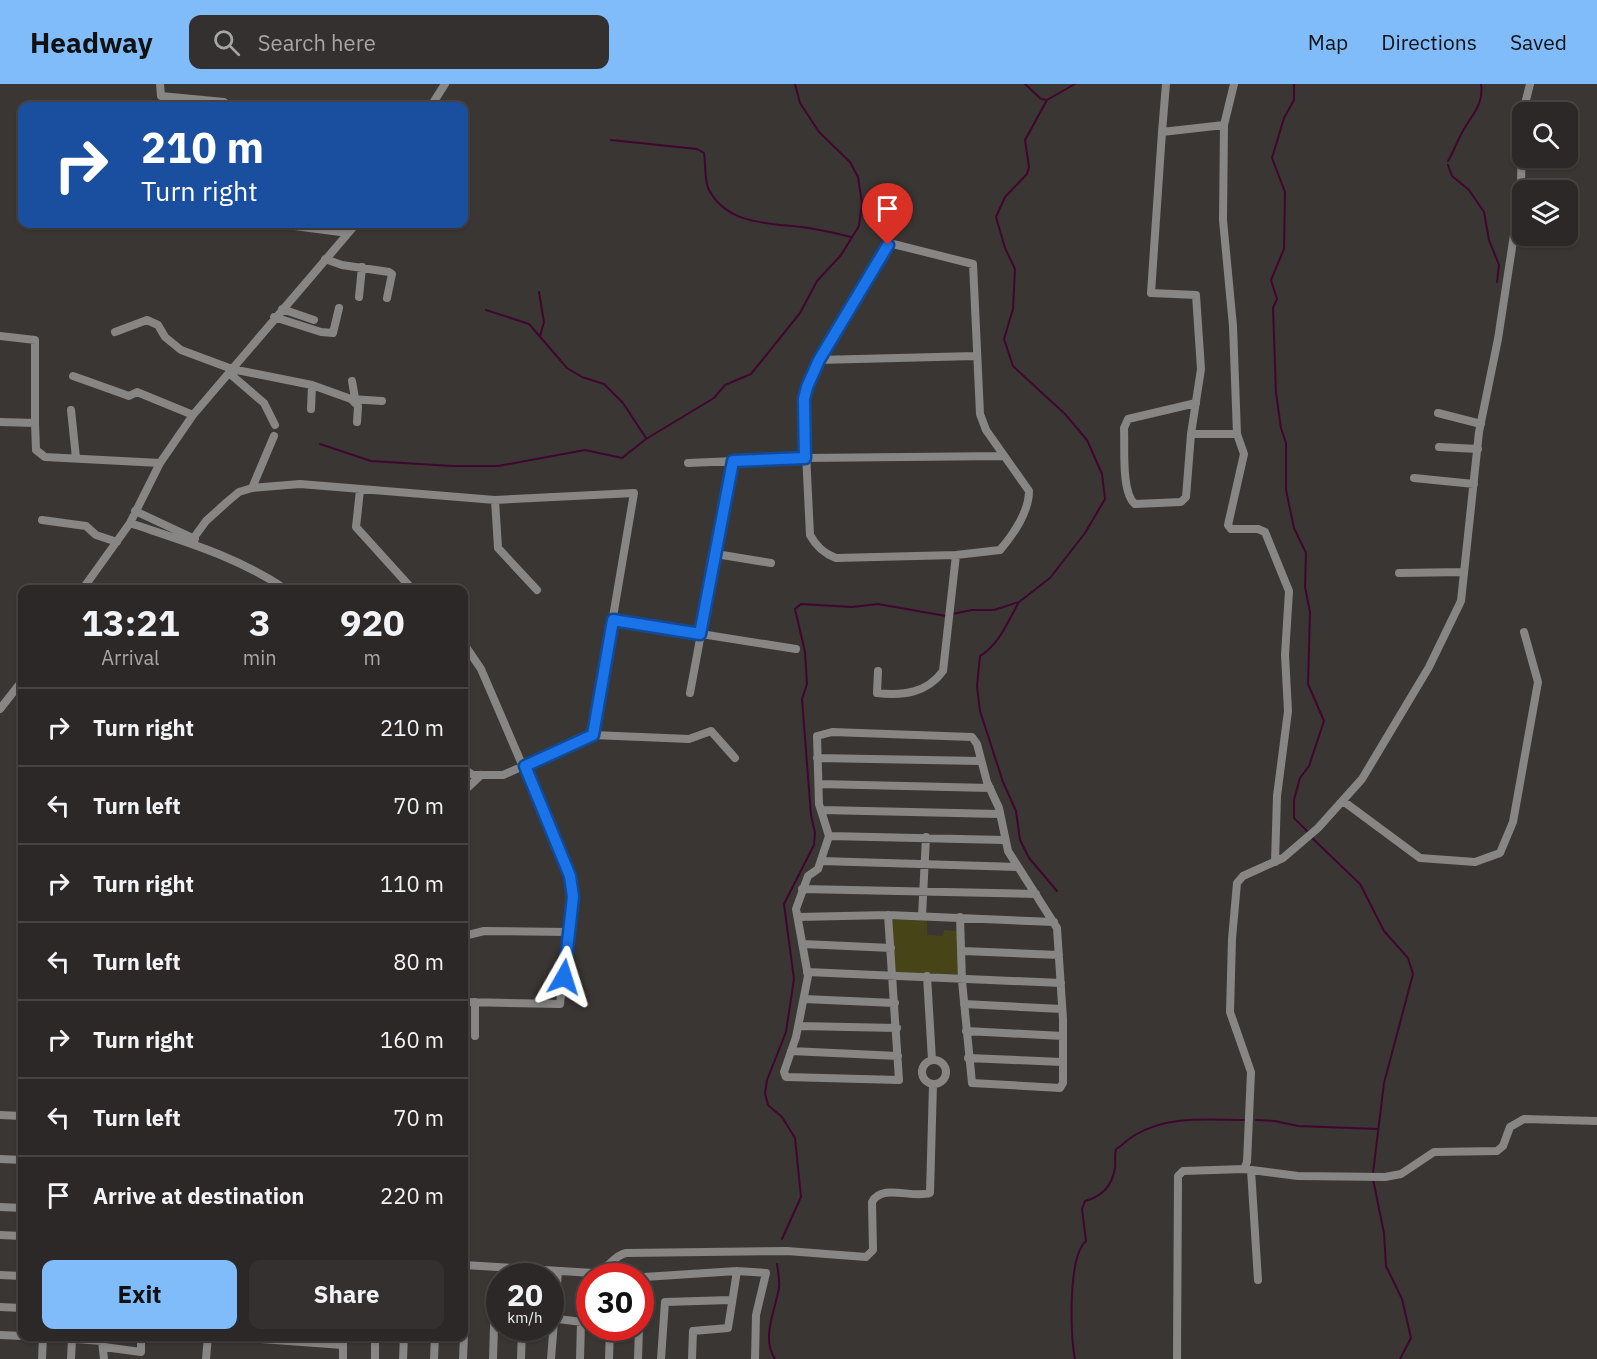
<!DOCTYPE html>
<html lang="en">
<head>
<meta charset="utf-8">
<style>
  body { margin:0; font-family:"IBM Plex Sans",sans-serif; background:#34302f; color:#f1f3f6; height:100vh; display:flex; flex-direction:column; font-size:22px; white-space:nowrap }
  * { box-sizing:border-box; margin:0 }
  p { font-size:20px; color:#a6a6a7 }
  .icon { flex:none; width:33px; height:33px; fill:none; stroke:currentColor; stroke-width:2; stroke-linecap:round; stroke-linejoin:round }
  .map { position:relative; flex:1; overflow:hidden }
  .drawer { position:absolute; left:18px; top:501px; width:450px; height:756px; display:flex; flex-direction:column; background:#2c2827; border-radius:12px; box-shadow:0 2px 4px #0004,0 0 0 2px #484444 }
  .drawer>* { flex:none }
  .hud { position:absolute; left:18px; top:18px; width:450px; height:126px; border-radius:12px; box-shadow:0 2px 4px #0004,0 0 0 2px #484444; background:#1a4fa0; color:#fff; overflow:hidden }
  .fabs { position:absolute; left:1512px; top:18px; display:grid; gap:12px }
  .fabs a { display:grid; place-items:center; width:66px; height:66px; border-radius:12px; background:#2c2827; box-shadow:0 2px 4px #0004,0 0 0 2px #484444; font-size:30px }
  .speed { position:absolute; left:486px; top:1179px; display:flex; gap:12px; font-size:30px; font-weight:700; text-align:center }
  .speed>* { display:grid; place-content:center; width:78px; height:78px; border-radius:50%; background:#2c2827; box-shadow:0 2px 4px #0004,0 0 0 2px #484444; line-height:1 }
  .speed small { font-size:15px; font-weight:400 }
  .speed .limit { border:9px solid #d22; background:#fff; color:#111 }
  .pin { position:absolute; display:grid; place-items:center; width:51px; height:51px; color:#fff; margin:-62px -26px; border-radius:50% 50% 50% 0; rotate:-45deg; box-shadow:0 0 6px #0007 }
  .pin .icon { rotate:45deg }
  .me { position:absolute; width:66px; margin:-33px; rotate:6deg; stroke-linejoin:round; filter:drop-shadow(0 0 4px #0008) }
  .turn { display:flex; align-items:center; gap:21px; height:126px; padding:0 24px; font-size:27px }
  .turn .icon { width:78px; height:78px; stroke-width:2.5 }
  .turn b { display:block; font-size:42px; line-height:51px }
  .eta { display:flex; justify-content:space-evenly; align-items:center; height:102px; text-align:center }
  .eta b { font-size:36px; font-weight:700; line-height:42px }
  .action { display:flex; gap:12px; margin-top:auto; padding:12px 24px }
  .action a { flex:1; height:69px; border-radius:12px; background:#81bcfa; color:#111; font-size:24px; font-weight:700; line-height:69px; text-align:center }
  .action a+a { background:#34302f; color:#f1f3f6 }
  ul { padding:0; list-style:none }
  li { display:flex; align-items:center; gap:18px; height:78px; padding:0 24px; border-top:2px solid #484444 }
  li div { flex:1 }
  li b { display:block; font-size:22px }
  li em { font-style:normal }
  header { display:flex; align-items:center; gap:36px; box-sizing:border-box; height:84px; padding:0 30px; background:#81bcfa; color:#111 }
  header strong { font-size:28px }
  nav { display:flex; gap:33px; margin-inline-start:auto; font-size:21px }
  .search { width:420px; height:54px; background:#34302f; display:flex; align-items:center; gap:15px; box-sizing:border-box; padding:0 21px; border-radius:12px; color:#a6a6a7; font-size:22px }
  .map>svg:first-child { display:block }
</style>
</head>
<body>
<header>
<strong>Headway</strong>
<div class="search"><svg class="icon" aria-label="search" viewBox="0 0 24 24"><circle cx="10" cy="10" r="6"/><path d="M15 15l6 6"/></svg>Search here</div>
<nav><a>Map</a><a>Directions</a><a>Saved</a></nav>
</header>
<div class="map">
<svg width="1597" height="1275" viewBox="0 0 1597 1275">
  <rect width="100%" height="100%" fill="#3a3634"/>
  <path fill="#474518" d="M927,835V851L943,852L944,846L957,847L960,890L896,889L891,836Z
    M583,1199L589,1200V1232H581Z"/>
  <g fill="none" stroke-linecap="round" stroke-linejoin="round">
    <path stroke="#410630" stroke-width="2" d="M1025,0L1041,15L1046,16
      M1294,0V16L1284,34L1272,74L1285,108L1284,165L1271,196L1277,215L1273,224L1276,309L1281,344L1286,359V406L1294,444L1306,469L1305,503L1310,528L1308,600L1324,637L1309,682L1300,694L1294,716V734L1308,748
      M611,56L697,65L704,69C706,80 704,97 709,106C730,145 778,138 814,145C827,147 839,150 851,153
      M1448,77C1454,67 1457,57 1463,47C1472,30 1484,21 1481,0
      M1448,81L1452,92L1469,106L1484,128L1489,156L1499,181L1497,198
      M539,208L544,238L540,252
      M486,226L529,240L567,284L582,293L604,300L623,319L646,354
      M320,360L371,377L452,382H498L585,366L622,374L646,355L714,314L725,301L751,290L800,229L817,197L841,171L859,142L862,119L858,93L850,78L819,48L800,19L795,0
      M1019,518C1008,537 999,561 980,572L977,602L980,627L1003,698L1016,727L1020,756L1029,774L1057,807
      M952,530L972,526H994L1019,518L1050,494L1085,449L1105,415L1102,390L1087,356L1065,330L1013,282L1004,255L1013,225L1015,185L1005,164L996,133L1005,113L1027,90L1029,83L1025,56L1047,16L1075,0
      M1311,753L1360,800L1384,847L1408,874L1413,890L1384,999L1373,1089
      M1256,1036L1275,1037L1298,1042L1377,1045
      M1373,1095L1384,1149L1386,1182L1402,1215L1411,1254L1400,1275
      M782,1155L801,1113L795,1054L782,1033L768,1021L765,1009L767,996L786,948L794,895L784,820L814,761L815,749L811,731L802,615L807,600L805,568L795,525L801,520L852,523L878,520L946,532
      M775,1275C761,1254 775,1227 779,1204C780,1196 778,1188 777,1180
      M1075,1275C1070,1252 1068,1172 1086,1157L1082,1125L1085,1117C1101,1113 1112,1102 1115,1084C1116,1077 1114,1072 1116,1065C1123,1061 1128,1055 1135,1051C1170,1031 1207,1036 1245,1036"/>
    <path stroke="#878684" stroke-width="8" d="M160,0L161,12L224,18V22
      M1166,0L1162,48L1224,41
      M1234,0L1224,41L1223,136L1233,242L1237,350L1244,370L1228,441L1231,445H1258L1265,448L1289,507L1285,571L1288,627L1277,712L1275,778
      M431,22L445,0
      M1523,28L1530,0
      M1162,48L1151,209L1196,211L1201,285L1191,350H1237
      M279,140L348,149
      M893,160L973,180L980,330L986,346L1029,407C1029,427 1014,450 1000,466L956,471L836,474C823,469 816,462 810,451L804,328L807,303L819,276L888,161Z
      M325,175L342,181L389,188L392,190L387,214
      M359,213L362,183
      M282,225L314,236
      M274,233L321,248L333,249L339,224
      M115,248L147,236L158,241L165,253L181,266L232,285L312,301L351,315L382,317
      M0,252L35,256V339
      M819,276L975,272
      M229,289L264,319L275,341
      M73,292L129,312L137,308L193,331
      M352,297L355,314
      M351,315L358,322L357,338
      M311,325L312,301
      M71,326L76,374
      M1438,329L1481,340
      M0,338L35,339L36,366L45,373L160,379
      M1191,350L1186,413L1181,418L1135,420C1121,409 1125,362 1124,344L1128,335L1196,319
      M1439,363L1478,365
      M688,379L805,374L1004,372
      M1414,394L1474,400
      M252,404L274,352
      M360,406L356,443L413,506
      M495,416L498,464L537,506
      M135,427L195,455
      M42,436L86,442L96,451L117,458
      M130,439C186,458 236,472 287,506
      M190,459L206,437L227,418L239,408L252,404L300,400L495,416L634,409L593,651
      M716,470L771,479
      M1399,489L1464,488
      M82,506L130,439L160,379L193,331L356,140
      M613,536L796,565
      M464,560L481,585L570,792L573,812L560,920L464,918
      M878,587L877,609C903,612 927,609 943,587L956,471
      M690,609L733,377
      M0,625L22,597
      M817,674L981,677
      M464,685L473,691H503L593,651L689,655L711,647L735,674
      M819,700L990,704
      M464,707L481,691
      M1343,717L1420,774L1475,778L1500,769L1513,738L1538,598L1524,548
      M821,726L1000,730
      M829,752L1004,756
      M821,777L1018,783
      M802,805L1036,810
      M888,831L899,996L786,993L784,988L796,953L808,892L796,825L808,792L818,785L829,752L819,720L817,652L832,648L972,653L977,660L987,698L999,724L1008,767L1057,844L1063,935V999L1060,1004L972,999L962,897L960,833
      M922,832L926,753
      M798,833L888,831L1054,838
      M464,852L484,847L569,848
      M803,860L891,864
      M963,867L1059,871
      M807,888L1061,899
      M927,892L932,976
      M804,915L895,919
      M475,918V952
      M964,920L1062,925
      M799,942L897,944
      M966,947L1063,952
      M791,967L898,972
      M968,974L1062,978
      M922 988a12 12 0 1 1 24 0a12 12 0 1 1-24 0Z
      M0,1031L22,1032
      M0,1075L22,1076
      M1244,1085L1298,1092L1385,1093L1401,1090L1434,1068L1497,1067L1503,1062L1510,1043L1524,1035L1597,1037
      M1251,1086L1258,1196
      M0,1123L22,1124
      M0,1151L22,1152
      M464,1181L593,1189C608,1187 612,1172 626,1169L787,1167L866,1173L873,1166L872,1118C882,1099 912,1115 930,1109L933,1000
      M0,1191L22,1192
      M640,1199L644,1193L737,1187L766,1189L756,1231L755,1275
      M0,1223L22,1224
      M550,1234L590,1239
      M0,1251L22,1252
      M37,1252L102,1257L104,1275
      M220,1252L343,1261
      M104,1263L141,1268V1252
      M42,1275L43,1253
      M71,1275L72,1255
      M206,1275L208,1252
      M343,1275V1252
      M375,1275V1252
      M403,1275L404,1252
      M434,1275L435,1252
      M463,1275L466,1204L464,1203
      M493,1275L495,1210L500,1206
      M521,1275L522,1244
      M551,1275L558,1187
      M580,1275L581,1238
      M609,1275L610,1244
      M638,1275L639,1244
      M661,1275L665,1218L730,1216
      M692,1275L693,1247L728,1244L737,1187
      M1177,1275L1178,1092L1183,1087L1244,1085L1247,1078L1251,988L1230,928L1232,855L1237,799L1243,792L1283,774L1318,744L1362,695L1429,583L1461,517L1479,348L1498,255L1521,105L1522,31"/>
  </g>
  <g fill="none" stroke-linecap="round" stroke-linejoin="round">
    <g stroke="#114b97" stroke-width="15">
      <path id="route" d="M564,893L573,813L570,792L525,682L593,651L613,536L700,550L733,377L805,374L804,315L807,303L819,276L888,161"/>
    </g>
    <use href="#route" stroke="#1a73e8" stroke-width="10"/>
  </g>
</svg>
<div class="fabs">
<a><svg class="icon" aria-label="search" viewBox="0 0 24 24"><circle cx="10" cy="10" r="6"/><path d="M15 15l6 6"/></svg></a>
<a><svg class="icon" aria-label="layers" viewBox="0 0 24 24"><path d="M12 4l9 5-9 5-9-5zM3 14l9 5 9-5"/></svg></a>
</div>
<div class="speed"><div>20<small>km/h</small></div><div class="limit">30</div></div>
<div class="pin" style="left:888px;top:161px;background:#d93025"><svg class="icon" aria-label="arrive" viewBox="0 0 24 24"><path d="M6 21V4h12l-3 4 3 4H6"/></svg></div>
<svg class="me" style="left:564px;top:893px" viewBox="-20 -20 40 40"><path d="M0-17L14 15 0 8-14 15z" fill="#1a73e8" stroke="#fff" stroke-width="4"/></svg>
<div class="hud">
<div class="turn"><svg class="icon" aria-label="right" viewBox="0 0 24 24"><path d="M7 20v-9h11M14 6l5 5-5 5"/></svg><div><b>210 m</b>Turn right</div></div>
</div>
<section class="drawer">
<div class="eta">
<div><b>13:21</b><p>Arrival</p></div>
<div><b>3</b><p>min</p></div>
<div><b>920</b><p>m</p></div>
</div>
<ul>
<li><svg class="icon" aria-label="right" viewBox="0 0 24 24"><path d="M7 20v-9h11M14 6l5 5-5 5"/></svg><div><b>Turn right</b></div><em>210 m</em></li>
<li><svg class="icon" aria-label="left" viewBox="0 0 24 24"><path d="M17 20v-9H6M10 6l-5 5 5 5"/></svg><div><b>Turn left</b></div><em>70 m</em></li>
<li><svg class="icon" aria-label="right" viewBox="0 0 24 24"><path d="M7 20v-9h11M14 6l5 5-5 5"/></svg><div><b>Turn right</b></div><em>110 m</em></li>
<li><svg class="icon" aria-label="left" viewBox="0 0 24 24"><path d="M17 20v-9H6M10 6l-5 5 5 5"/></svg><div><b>Turn left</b></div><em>80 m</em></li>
<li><svg class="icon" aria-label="right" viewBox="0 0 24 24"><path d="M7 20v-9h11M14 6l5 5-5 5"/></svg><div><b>Turn right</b></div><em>160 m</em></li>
<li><svg class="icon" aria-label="left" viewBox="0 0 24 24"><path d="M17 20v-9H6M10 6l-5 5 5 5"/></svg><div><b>Turn left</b></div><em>70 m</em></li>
<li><svg class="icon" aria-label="arrive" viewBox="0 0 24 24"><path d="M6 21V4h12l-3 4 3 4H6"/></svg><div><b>Arrive at destination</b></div><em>220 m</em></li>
</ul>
<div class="action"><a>Exit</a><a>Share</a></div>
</section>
</div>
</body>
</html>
